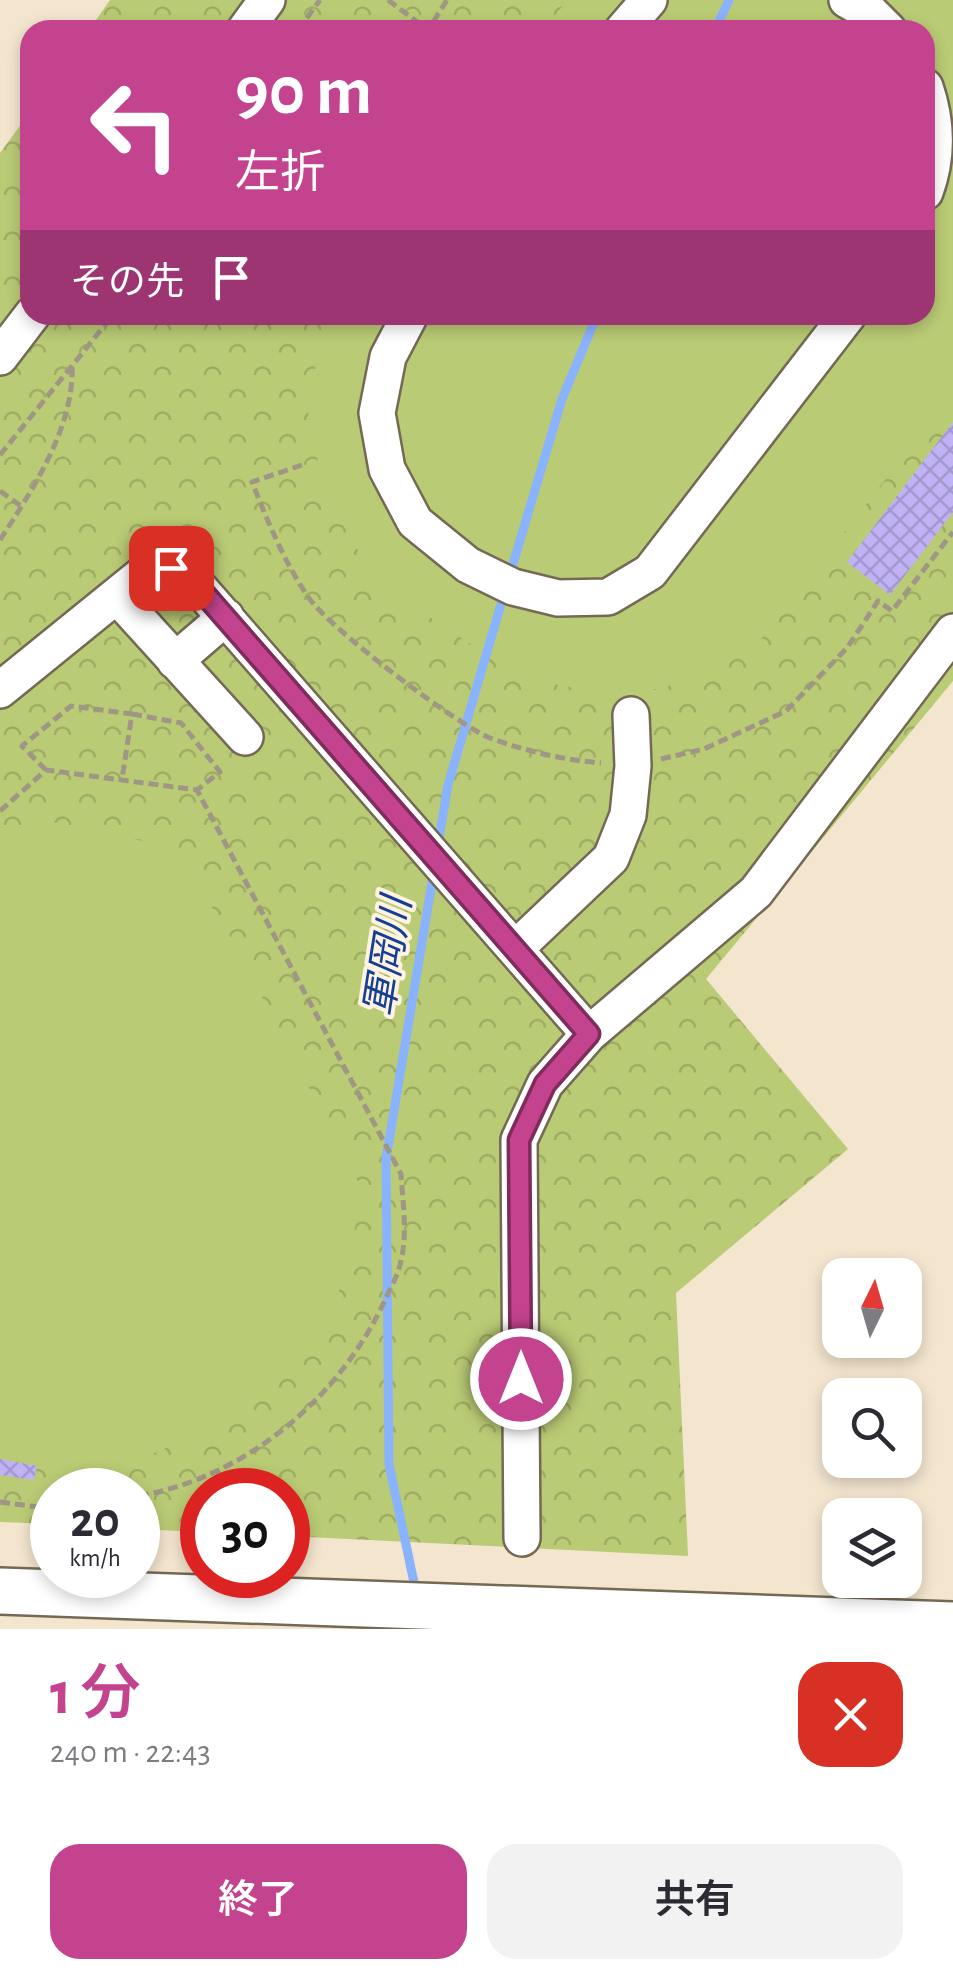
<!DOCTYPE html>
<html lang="ja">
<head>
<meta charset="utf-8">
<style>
  body { margin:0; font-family:"Alegreya Sans","Noto Sans JP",sans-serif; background:#f2f2f3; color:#2b2b33; height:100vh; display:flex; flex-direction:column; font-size:38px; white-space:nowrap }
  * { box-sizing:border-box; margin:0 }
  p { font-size:32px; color:#7c7c81 }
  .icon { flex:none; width:55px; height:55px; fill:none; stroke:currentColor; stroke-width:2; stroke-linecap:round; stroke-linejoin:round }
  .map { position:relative; height:1629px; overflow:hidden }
  .side { display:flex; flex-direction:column; background:#fff; flex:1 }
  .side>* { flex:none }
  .hud { position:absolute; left:20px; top:20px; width:915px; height:305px; border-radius:30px; box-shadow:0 5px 15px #0003; background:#c3438e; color:#fff; overflow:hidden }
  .needle { width:65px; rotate:5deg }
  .controls { position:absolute; left:822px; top:1258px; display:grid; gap:20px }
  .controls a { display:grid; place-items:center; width:100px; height:100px; border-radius:20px; background:#fff; box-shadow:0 5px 15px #0003; font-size:50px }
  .speed { position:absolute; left:30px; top:1468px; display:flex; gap:20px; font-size:50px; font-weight:700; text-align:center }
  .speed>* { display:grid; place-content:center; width:130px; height:130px; border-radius:50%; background:#fff; box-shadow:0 5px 15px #0003; line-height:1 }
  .speed small { font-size:25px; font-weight:400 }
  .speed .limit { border:15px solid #d22; background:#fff; color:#111 }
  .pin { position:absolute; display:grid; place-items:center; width:85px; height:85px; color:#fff; margin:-42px; border-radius:20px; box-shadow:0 5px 15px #0006 }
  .me { position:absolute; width:110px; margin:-55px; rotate:0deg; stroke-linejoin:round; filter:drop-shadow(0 0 8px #0008) }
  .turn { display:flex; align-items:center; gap:35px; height:210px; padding:0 50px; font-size:45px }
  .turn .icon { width:130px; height:130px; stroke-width:2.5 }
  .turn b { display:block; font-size:70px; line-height:85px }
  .then { display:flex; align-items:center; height:95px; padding:0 50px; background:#0003; gap:20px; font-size:38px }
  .round { display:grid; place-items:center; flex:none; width:105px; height:105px; border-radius:30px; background:#f2f2f3 }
  .head { display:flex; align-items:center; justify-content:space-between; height:170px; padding:0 50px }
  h1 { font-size:60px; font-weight:600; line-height:75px; color:#c3438e }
  .primary-button { display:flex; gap:20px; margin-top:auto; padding:20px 50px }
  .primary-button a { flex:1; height:115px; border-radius:30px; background:#c3438e; color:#fff; font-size:40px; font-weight:600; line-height:115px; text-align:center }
  .primary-button a+a { background:#f2f2f3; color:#2b2b33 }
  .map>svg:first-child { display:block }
</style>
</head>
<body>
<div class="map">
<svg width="953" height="1629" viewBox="0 0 953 1629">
  <defs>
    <pattern id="forest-crowns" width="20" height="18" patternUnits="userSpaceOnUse" patternTransform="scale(2.5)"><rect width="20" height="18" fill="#bacb75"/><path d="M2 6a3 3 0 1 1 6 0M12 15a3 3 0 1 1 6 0" fill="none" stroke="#9fad64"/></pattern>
    <pattern id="building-cross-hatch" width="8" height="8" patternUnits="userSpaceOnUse" patternTransform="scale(2.5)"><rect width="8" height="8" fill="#c0b2f5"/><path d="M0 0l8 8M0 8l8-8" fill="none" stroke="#a498d1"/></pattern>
  </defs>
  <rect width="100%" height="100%" fill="#f3e5ce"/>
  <path fill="url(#forest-crowns)" d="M110,0H953V681L706,979L848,1149L676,1293L688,1556L288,1536V1490H202V1532L138,1529V1490H52V1524L0,1522V153L30,112V315H925V30H89Z"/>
  <path fill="#bacb75" d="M567,0H953V393L757,644L662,689L588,690L523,679L377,582L324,493L308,411L324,315H925V30H544Z
    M42,820L172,847L227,930L361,1188L348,1274L310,1345L237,1417L150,1455L59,1467L0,1454V857Z"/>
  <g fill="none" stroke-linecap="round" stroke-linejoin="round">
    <path stroke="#8ab3fe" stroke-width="9" d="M715,30L729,0
      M510,574L562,399L597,315
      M438,844L448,785L504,594
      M416,1592L389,1464L386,1159L434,870"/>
  </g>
  <path fill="url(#building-cross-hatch)" d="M953,422V512L890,595L847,562Z
    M0,1459L37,1466L34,1480L0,1475Z"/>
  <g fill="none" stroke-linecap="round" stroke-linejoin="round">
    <g stroke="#746954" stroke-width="40">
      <path id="minor" d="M847,0L872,14L888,30
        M245,30L267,0
        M623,30L649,0
        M925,87C937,122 938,157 925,192
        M410,315L388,357L377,413L387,469L415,522L468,565L513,587L558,598L608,597L650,572L848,315
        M0,357L32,315
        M117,596L245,737
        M175,661L226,617
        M0,690L148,570L171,568L187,574L589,1034
        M515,949L611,858L628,815L633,766L631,715
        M522,1538L519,1140L545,1084L589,1034L756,892L953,632"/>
    </g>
    <g stroke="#746954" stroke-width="50">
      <path id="major" d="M0,1591L953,1625"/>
    </g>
    <path stroke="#a09685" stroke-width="5" stroke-dasharray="10 5" stroke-linecap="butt" d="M388,0L428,30L447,0
      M298,30L320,0
      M0,455L113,315
      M302,465L252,482C268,522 284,562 309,598C328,627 457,725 490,738C526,751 563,760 601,763
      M0,491L21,506
      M0,540C33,489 75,426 72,364
      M132,714L181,723L220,772L197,790
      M661,759L704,749L786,711L847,648L878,601L892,611L953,532
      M46,770L22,746L71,706L132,714L122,779
      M0,811L46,770L197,790L401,1174C403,1204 408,1236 400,1265C397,1277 390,1289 385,1300C340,1398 245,1478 138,1496
      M0,1502L52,1509"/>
    <use href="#minor" stroke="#fff" stroke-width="35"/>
    <use href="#major" stroke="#fff" stroke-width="45"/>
  </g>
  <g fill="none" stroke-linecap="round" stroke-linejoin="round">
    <g stroke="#7f2c5c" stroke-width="25">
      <path id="route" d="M171,568L187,574L589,1034L545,1084L519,1140L521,1379"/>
    </g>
    <use href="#route" stroke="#c3438e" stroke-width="18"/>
  </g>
  <g text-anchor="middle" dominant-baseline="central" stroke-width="8" stroke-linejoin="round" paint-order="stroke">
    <g font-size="40" font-style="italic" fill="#143f94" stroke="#fef3e1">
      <text transform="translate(389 957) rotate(-81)">軍岡川</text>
    </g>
  </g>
</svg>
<div class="controls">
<a><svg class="needle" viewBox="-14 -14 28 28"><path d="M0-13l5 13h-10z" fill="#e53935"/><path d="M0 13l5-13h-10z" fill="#7c7c81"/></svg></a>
<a><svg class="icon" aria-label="search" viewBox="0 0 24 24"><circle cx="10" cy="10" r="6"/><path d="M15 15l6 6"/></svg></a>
<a><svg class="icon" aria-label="layers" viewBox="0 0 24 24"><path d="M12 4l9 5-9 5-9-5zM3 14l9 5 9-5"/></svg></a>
</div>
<div class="speed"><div>20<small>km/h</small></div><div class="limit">30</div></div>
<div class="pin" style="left:171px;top:568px;background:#d93025"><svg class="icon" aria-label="arrive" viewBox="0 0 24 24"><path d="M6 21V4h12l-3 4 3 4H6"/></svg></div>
<svg class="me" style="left:521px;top:1379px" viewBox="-20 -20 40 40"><circle r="17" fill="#c3438e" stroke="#fff" stroke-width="3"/><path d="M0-11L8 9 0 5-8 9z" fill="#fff"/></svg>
<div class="hud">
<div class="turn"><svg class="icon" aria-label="left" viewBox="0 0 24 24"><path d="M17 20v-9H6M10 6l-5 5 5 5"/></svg><div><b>90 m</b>左折</div></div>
<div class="then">その先<svg class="icon" aria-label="arrive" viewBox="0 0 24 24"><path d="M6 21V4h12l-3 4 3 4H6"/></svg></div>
</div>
</div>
<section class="side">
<div class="head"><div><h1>1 分</h1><p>240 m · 22:43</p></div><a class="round" style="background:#d93025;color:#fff"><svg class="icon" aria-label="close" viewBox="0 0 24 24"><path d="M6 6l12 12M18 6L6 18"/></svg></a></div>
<div class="primary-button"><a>終了</a><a>共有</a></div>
</section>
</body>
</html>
